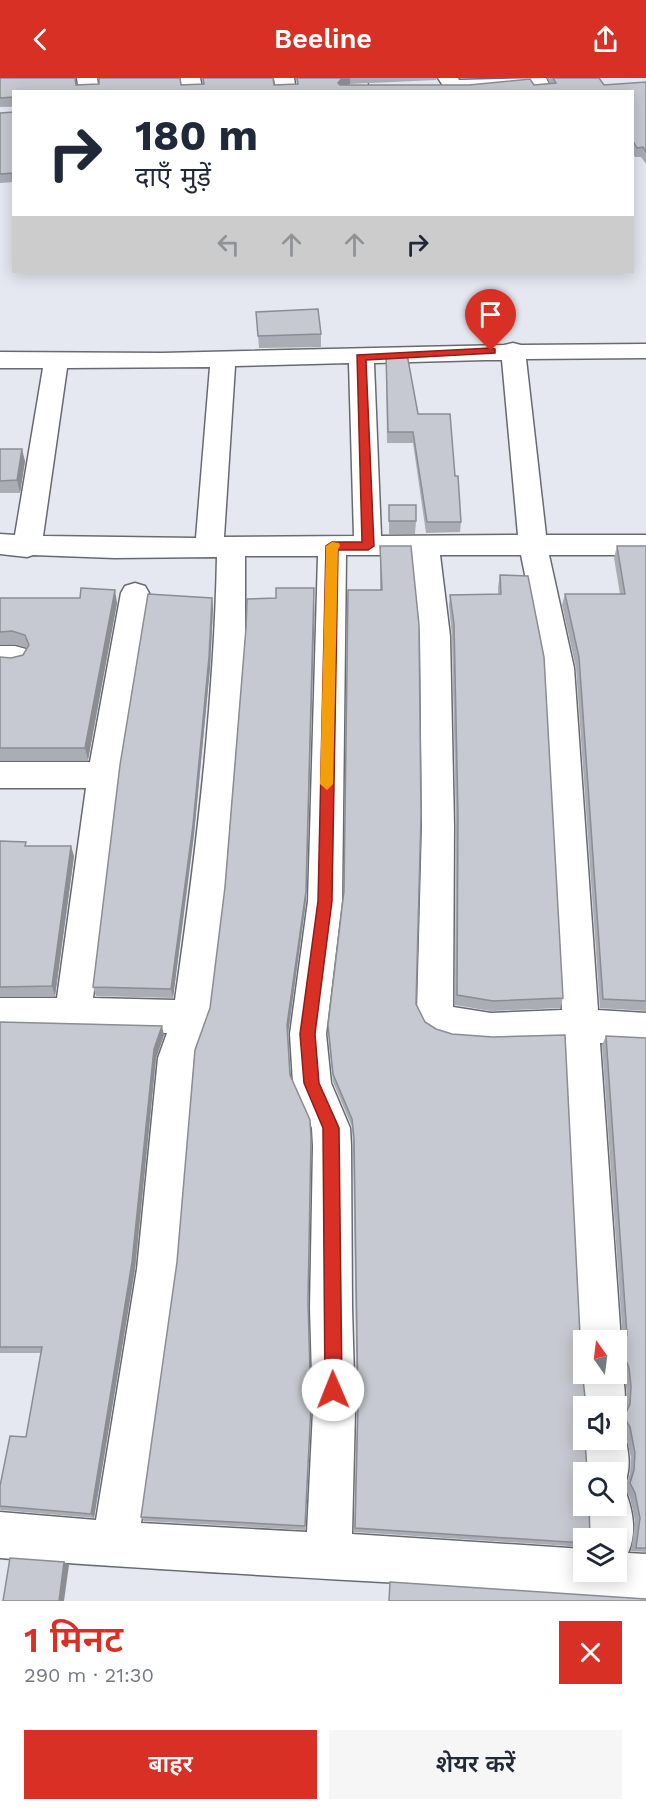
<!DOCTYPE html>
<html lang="hi">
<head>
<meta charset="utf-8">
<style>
  body { margin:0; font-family:"Work Sans","Noto Sans Devanagari",sans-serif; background:#f6f6f7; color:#1f2937; height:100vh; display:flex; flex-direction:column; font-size:22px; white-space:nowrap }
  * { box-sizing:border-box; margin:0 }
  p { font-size:20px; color:#747a83 }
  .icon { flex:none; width:33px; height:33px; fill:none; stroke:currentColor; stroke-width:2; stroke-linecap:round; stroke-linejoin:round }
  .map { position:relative; height:1523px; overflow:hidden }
  .side { display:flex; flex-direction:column; background:#fff; flex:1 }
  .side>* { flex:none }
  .top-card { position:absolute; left:12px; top:12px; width:622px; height:183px; border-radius:0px; box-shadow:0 3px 15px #0003; background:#fff; color:#1f2937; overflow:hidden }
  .needle { width:39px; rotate:346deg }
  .tools { position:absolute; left:573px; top:1252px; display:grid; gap:12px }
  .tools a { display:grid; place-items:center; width:54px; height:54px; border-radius:0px; background:#fff; box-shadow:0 3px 15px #0003; font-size:30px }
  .pin { position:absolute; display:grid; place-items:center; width:51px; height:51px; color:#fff; margin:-62px -26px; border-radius:50% 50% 50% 0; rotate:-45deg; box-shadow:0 0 6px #0007 }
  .pin .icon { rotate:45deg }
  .me { position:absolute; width:66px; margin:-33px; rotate:359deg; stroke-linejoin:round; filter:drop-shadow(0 0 4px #0008) }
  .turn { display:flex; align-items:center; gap:21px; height:126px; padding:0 24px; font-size:27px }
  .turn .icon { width:78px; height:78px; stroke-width:2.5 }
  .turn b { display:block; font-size:42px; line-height:51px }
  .lanes { display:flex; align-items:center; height:57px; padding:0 24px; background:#0003; justify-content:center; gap:30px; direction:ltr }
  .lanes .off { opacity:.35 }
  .round { display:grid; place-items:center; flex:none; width:63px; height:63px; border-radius:0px; background:#f6f6f7 }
  .headline { display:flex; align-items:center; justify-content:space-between; height:102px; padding:0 24px }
  h1 { font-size:36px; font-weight:600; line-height:45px; color:#d93025 }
  .cta { display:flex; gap:12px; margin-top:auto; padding:12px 24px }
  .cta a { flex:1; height:69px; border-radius:0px; background:#d93025; color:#fff; font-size:24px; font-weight:600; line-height:69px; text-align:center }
  .cta a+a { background:#f6f6f7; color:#1f2937 }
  header { display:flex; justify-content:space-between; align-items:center; height:78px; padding:0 24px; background:#d93025; color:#fff; font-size:27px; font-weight:600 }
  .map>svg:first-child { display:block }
</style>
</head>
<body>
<header><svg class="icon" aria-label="back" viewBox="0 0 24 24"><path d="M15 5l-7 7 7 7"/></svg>Beeline<svg class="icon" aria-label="share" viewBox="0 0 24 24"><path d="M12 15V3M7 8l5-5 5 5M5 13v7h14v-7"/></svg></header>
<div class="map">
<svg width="646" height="1523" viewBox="0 0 646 1523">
  <rect width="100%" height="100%" fill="#e5e8f1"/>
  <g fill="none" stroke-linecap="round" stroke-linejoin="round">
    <g stroke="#686a72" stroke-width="3">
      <path id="minor" d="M77,0H97L99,14H79Z
        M180,0H200L203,14H183Z
        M274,0H294L296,14H276Z
        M346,0H366L370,14H350Z
        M438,0H458L459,2L546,0L553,14H533L530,8L447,14Z
        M513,265L521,267L646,266V280L526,281L546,457H646V477H549L574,590L598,932L646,935V967L600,965L621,1263L616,1274V1263H584V1274L579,1263L564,964C536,965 443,973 425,951C421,947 419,939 417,934L422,748L420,558L412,477H346L342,823L326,956L331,1005L350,1050L351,1068L352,1230L355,1333L352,1456L584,1471V1494H616V1461H588L587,1428H616V1395H585L583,1362H616V1345L620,1347C629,1367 633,1392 622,1411L625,1412C633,1433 637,1454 628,1475L646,1476V1522C431,1504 214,1497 0,1480V1434L96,1442L137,1191L158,980L167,955L0,952V920H57L86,710H0V684H90L121,515L125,508L135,505L145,508L149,515L120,697L93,920L175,922C196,776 214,627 217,479L114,480L33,477L27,479L0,476V456L15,457L43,290H0V274L162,275L504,267ZM485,282H502L518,457L381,458L374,285ZM349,285L354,458L224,459L235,288ZM210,289L196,460L43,458L67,290ZM440,477H521L544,590L562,932L491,935L453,929L454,748L450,558ZM245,478H318L308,823L290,956L293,1005L312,1050L313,1068L310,1230L313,1333L307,1454L141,1445L177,1191L194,980L209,939L224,819L245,561Z
        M0,568H15L26,571L30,579L26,587L15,590H0Z
        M617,1281C625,1300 630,1328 616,1345V1329H584V1334L581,1296L584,1290V1296H616Z"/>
    </g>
    <use href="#minor" fill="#fff" fill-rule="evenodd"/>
  </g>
  <path fill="#abadb5" d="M0,0L76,7L203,6L202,0H273L274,7L297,6L296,0H437L436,2L350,6L345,7H534L550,6L547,0H599L604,7L646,4V86L641,79H635L633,75V14L0,29Z
    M14,34V104L0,105V35Z
    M256,234L321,256V269L259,270Z
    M386,276L418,336L455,398L461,444L460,454L426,455L413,365H387Z
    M0,371L25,383L20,415H0Z
    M389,427L416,443L415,456H389Z
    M380,468H411L419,547L421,738L416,926L425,944L436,951L452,956L493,959L565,957L580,1257L584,1263V1289L582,1291L586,1329H584V1362H585L587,1392L618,1393V1422L616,1423V1395H584V1428H589L590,1459L618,1460V1489L616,1490V1461H584V1469L354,1454L357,1333L353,1068L352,1049L333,1004L328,956V947L344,814L348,512H380Z
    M617,468H646V933L600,930L576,590L562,527L565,516H620L614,480Z
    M500,497L563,920L560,930L491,933L455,927L456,748L452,558L449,528L450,517L498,516V509Z
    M0,520L117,525L88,682H0V579L11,580L23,577L27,570L15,566H0Z
    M212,520L213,531L210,590L194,756L173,920L96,918L93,909Z
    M0,763L74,778L55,918H0Z
    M306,823L288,956L308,1230L305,1452L144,1443L141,1439Z
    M0,944L164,957L156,980L135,1191L94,1440L1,1432L0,1431V1408L26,1359L41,1275H0Z
    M606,958L646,960V1474L631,1473L635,1443L630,1419L625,1410L630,1396L631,1379L625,1354L619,1344L625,1331L627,1314L624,1296L619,1281L618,1288L616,1290V1263H588L590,1259H618V1268L620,1270L623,1263L602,967Z"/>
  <path fill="#8b8d93" d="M342,0H350V6L342,8L338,14V5Z
    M22,371L25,383L20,415L17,402Z
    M115,512L117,525L88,682L85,670Z
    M212,520L213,531L210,590L194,756L173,920L171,911Z
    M315,521L306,823L288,956L287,947Z
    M71,768L74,778L55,918L52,908Z
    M162,948L164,957L156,980L135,1191L94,1440L91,1436L154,971Z
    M64,1484L69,1487L64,1523H59Z"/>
  <path fill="#c7c9d2" stroke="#8b8d93" stroke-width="1.5" d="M0,0H75L76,7L99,6V0H180L181,7L204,6L203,0H273L274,7L298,6L297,0H342L338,5L340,7H469L530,1L534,7L556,5L553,0H599L604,7L646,4V74L643,69L637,70L633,63V14H14V19L0,20Z
    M14,34V95L0,96V35Z
    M318,231L321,256L258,258L256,234Z
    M386,276H407L418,336H450L455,398H458L461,444H427L413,354H388Z
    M0,371H22L17,402L0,403Z
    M389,427H416V443H389Z
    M380,468H411L419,547L421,738L416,926L425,944L436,951L452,956L493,959L565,957L580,1257L584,1263V1289L582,1291L586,1329H584V1362H585L587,1392L618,1393V1422H616V1395H584V1428H589L590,1459L618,1460V1489H616V1461H584V1465L355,1450L358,1328L354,1060L352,1041L333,996L328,947L344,813L348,512H382Z
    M617,468H646V923L603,921L579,579L565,516H625Z
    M500,497L528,498L544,579L563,920L493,923L457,917L458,737L454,546L450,517L501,516Z
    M81,510L115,512L85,670H0V579L11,580L23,577L29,567L25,557L12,553L0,554V520H80Z
    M276,510H314L306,813L287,947L290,997L310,1042L311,1060L308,1224L311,1328L305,1448L141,1439L177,1184L195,972L210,930L225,809L246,550L247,521L276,520Z
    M148,516L212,520L209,579L193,747L171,911L93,909L120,687Z
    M0,763L26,764L25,768H71L52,908L0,909Z
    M0,944L162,948L154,971L132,1184L91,1436L0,1428V1408L10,1358L26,1359L42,1269H0Z
    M606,958L646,960V1470H636L640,1440L635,1415L630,1405L634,1392L635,1375L630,1349L624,1339L630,1326L631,1308L629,1290L622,1273L619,1275L618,1288H616V1263H590V1259H618V1268L621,1270L627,1257Z
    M590,1326H618V1355H616V1329H590Z
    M10,1480L64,1484L59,1523H3Z
    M390,1504L646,1521V1523H389Z"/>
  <path fill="#d93025" stroke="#8d1f18" stroke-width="1.5" d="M491,270L495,271V275L366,282L374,468L368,472H338L332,823L315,956L319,1005L339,1050L342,1312L340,1319L333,1321L327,1319L325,1312L323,1050L304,1005L300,956L318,823L326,468L332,464H362L357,277Z"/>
  <path fill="#f59e0b" d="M332,464L339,465L340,468L338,471L333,706L327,712L320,706L326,468Z"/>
</svg>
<div class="tools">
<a><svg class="needle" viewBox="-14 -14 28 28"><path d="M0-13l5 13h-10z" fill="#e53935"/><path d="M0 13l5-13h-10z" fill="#747a83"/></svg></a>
<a><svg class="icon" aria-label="sound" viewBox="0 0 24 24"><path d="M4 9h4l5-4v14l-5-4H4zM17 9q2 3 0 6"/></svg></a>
<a><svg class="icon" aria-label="search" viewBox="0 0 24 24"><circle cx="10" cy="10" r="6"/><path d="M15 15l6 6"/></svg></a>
<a><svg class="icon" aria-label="layers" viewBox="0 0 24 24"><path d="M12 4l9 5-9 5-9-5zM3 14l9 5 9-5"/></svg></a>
</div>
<div class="pin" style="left:491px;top:273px;background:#d93025"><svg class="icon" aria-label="arrive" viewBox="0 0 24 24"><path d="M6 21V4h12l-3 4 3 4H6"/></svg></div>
<svg class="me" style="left:333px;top:1312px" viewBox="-20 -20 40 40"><circle r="19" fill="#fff"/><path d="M0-13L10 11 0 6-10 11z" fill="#d93025"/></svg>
<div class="top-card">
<div class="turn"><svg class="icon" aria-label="right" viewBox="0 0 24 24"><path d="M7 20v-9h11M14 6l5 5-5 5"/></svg><div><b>180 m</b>दाएँ मुड़ें</div></div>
<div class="lanes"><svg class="icon off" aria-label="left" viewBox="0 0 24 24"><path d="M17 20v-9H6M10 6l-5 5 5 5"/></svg><svg class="icon off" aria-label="ahead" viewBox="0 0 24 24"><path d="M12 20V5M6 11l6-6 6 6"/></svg><svg class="icon off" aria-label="ahead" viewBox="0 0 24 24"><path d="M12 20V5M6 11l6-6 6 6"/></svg><svg class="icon" aria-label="right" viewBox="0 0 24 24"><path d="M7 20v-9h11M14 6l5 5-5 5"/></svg></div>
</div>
</div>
<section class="side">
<div class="headline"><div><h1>1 मिनट</h1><p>290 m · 21:30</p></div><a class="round" style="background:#d93025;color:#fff"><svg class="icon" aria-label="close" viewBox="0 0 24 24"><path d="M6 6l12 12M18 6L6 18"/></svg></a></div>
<div class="cta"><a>बाहर</a><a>शेयर करें</a></div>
</section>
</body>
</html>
